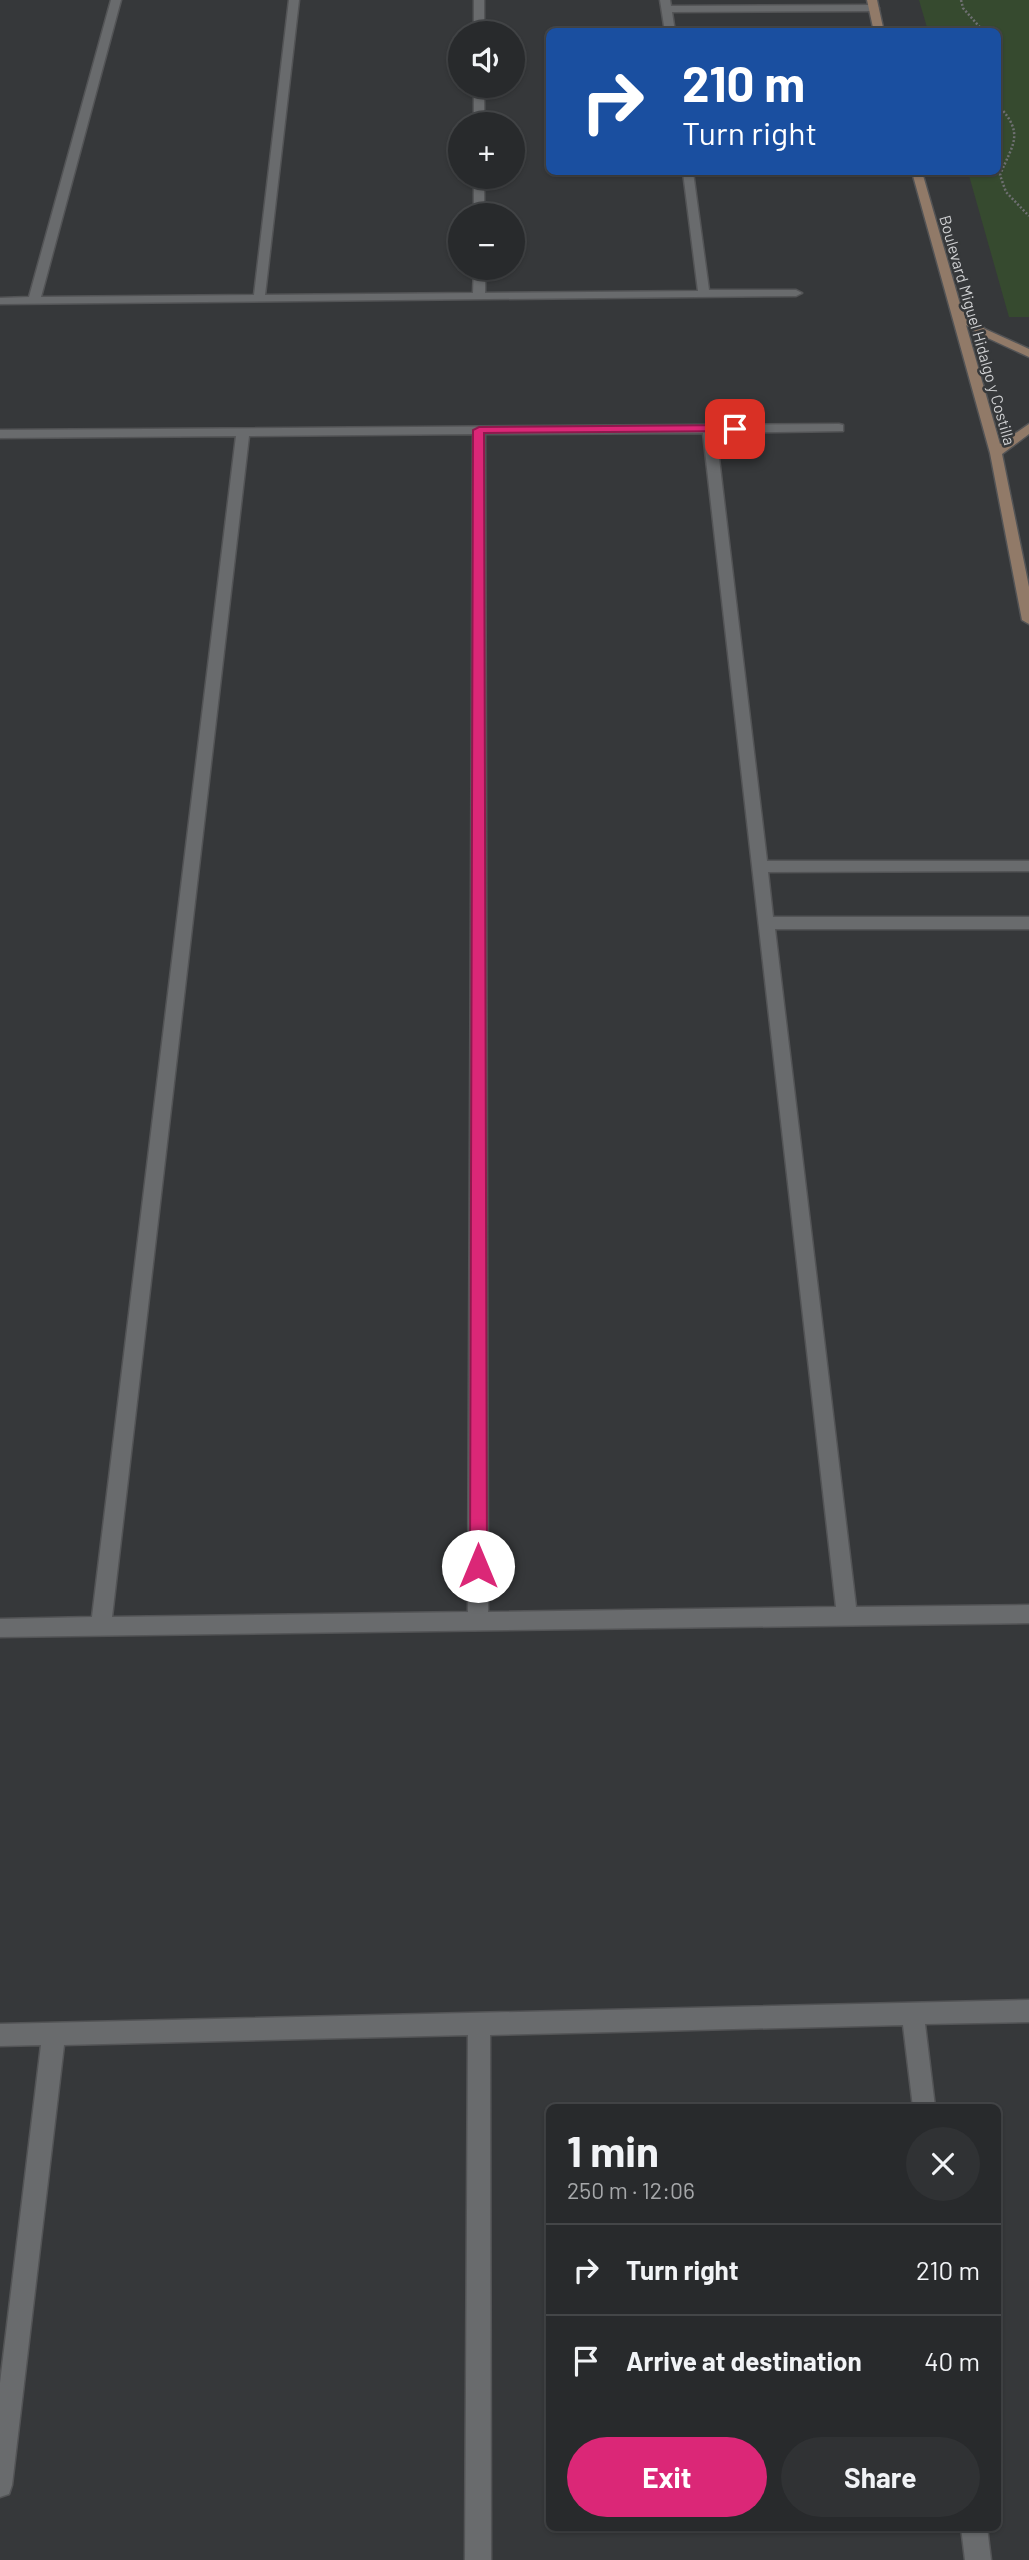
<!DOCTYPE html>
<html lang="en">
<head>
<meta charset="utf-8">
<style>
  body { margin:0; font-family:Barlow,sans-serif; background:#303234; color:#f1f3f6; height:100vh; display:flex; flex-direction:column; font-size:26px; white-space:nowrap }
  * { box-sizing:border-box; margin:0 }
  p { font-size:23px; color:#a5a7a9 }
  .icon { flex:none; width:38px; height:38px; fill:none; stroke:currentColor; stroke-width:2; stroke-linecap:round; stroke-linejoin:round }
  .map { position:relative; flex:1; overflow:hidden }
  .side { position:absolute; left:546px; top:2104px; width:455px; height:427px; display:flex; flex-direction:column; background:#282a2c; border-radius:10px; box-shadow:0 2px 5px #0004,0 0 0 2px #444648 }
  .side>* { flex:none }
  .banner { position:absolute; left:546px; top:28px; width:455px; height:147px; border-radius:10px; box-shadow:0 2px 5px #0004,0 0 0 2px #444648; background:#1a4fa0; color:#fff; overflow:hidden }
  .buttons { position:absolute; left:448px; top:21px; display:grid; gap:14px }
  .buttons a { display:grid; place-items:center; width:77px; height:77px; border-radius:50%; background:#282a2c; box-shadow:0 2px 5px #0004,0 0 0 2px #444648; font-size:35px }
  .pin { position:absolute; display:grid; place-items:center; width:60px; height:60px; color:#fff; margin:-30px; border-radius:14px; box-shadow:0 4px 10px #0006 }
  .me { position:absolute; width:77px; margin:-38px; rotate:0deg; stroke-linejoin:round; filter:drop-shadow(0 0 5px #0008) }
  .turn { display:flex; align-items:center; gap:24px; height:147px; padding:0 21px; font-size:32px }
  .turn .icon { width:91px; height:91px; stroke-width:2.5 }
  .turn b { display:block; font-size:49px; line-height:60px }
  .round { display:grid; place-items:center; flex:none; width:74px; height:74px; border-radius:37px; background:#303234 }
  .overview { display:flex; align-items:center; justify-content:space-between; height:119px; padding:0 21px }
  h1 { font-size:42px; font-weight:700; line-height:52px }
  .action { display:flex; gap:14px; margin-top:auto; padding:14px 21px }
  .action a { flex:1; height:80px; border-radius:42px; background:#db2777; color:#fff; font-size:28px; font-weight:700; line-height:80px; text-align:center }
  .action a+a { background:#303234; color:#f1f3f6 }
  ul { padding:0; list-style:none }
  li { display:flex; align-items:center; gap:21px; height:91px; padding:0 21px; border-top:2px solid #444648 }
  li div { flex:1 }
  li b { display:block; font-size:26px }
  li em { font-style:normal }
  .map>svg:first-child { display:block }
</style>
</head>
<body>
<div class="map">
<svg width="1029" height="2560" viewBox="0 0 1029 2560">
  <rect width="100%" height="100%" fill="#36383a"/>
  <path fill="#364a2f" d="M919,0H1029V317H1009L968,172H998V32L928,31Z"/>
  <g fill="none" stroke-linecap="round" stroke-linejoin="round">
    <g stroke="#535456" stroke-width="3">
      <path id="street" d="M111,0H121L41,297L254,295L289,0H299L265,295L473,293L474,268H485V293L698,291L683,172H693L709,290H796L802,293L796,296L0,304V298L29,297Z
        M474,0H484V33H474Z
        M660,0H670L671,6L874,5L879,8L874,11L672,12L675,32H665Z
        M474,86H484V124H474Z
        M474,177H484V215H474Z
        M839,424L843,425V431L716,433L767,861H1029V871L768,872L773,917H1029V929H775L856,1607L1029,1605V1623L0,1637V1619L92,1617L236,436L0,438V430ZM703,433L836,1607L488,1612L485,434ZM473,434L468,1612L112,1617L249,436Z
        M1029,2000V2022L925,2024L935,2107H913L903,2025L490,2035L491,2560H465L468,2035L64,2045L12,2485L9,2494L0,2497V2383L41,2045L0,2046V2024Z
        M961,2527H987L991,2560H965Z"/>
    </g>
    <g stroke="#535456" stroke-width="3">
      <path id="secondary" d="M867,0H877L884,32H874Z
        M912,172H922L962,311L985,329L1029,349V357L977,333L966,325L1000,444L1029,424V434L1002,454L1029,587V624L1022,620L990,453Z"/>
    </g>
    <path stroke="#6f7072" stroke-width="2.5" stroke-dasharray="2 2" stroke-linecap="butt" d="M961,0L963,8L984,32
      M998,105C1025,134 1013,143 1000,175L1006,192L1029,216"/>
    <use href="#street" fill="#696b6d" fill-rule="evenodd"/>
    <use href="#secondary" fill="#917a68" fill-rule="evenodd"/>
  </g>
  <path fill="#db2777" stroke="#8e194d" stroke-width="2" d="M735,425L739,426V431L484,433L487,1566L485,1572L478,1574L472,1572L470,1566L473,430L479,427Z"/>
  <g text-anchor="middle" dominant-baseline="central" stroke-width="5" stroke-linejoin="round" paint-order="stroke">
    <g font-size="16" fill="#d0d1d3" stroke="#36383a">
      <text transform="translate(978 330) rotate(74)">Boulevard Miguel Hidalgo y Costilla</text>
    </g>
  </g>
</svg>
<div class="buttons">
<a><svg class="icon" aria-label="sound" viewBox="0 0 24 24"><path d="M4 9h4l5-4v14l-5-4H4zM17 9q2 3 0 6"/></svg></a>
<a>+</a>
<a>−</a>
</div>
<div class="pin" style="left:735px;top:429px;background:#d93025"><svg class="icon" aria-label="arrive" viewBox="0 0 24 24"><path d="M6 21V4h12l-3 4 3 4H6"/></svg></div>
<svg class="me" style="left:478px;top:1566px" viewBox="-20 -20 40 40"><circle r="19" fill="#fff"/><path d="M0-13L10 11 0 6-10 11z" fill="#db2777"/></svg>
<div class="banner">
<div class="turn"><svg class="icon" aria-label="right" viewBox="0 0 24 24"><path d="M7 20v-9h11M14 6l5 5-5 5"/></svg><div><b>210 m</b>Turn right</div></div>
</div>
<section class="side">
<div class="overview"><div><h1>1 min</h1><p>250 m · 12:06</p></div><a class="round"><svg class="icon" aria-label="close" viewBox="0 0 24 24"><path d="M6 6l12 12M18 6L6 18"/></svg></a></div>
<ul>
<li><svg class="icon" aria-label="right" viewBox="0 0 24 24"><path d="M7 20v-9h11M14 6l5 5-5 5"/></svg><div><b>Turn right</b></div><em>210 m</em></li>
<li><svg class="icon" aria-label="arrive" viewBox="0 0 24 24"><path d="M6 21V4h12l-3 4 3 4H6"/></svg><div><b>Arrive at destination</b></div><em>40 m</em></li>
</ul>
<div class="action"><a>Exit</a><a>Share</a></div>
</section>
</div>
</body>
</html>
